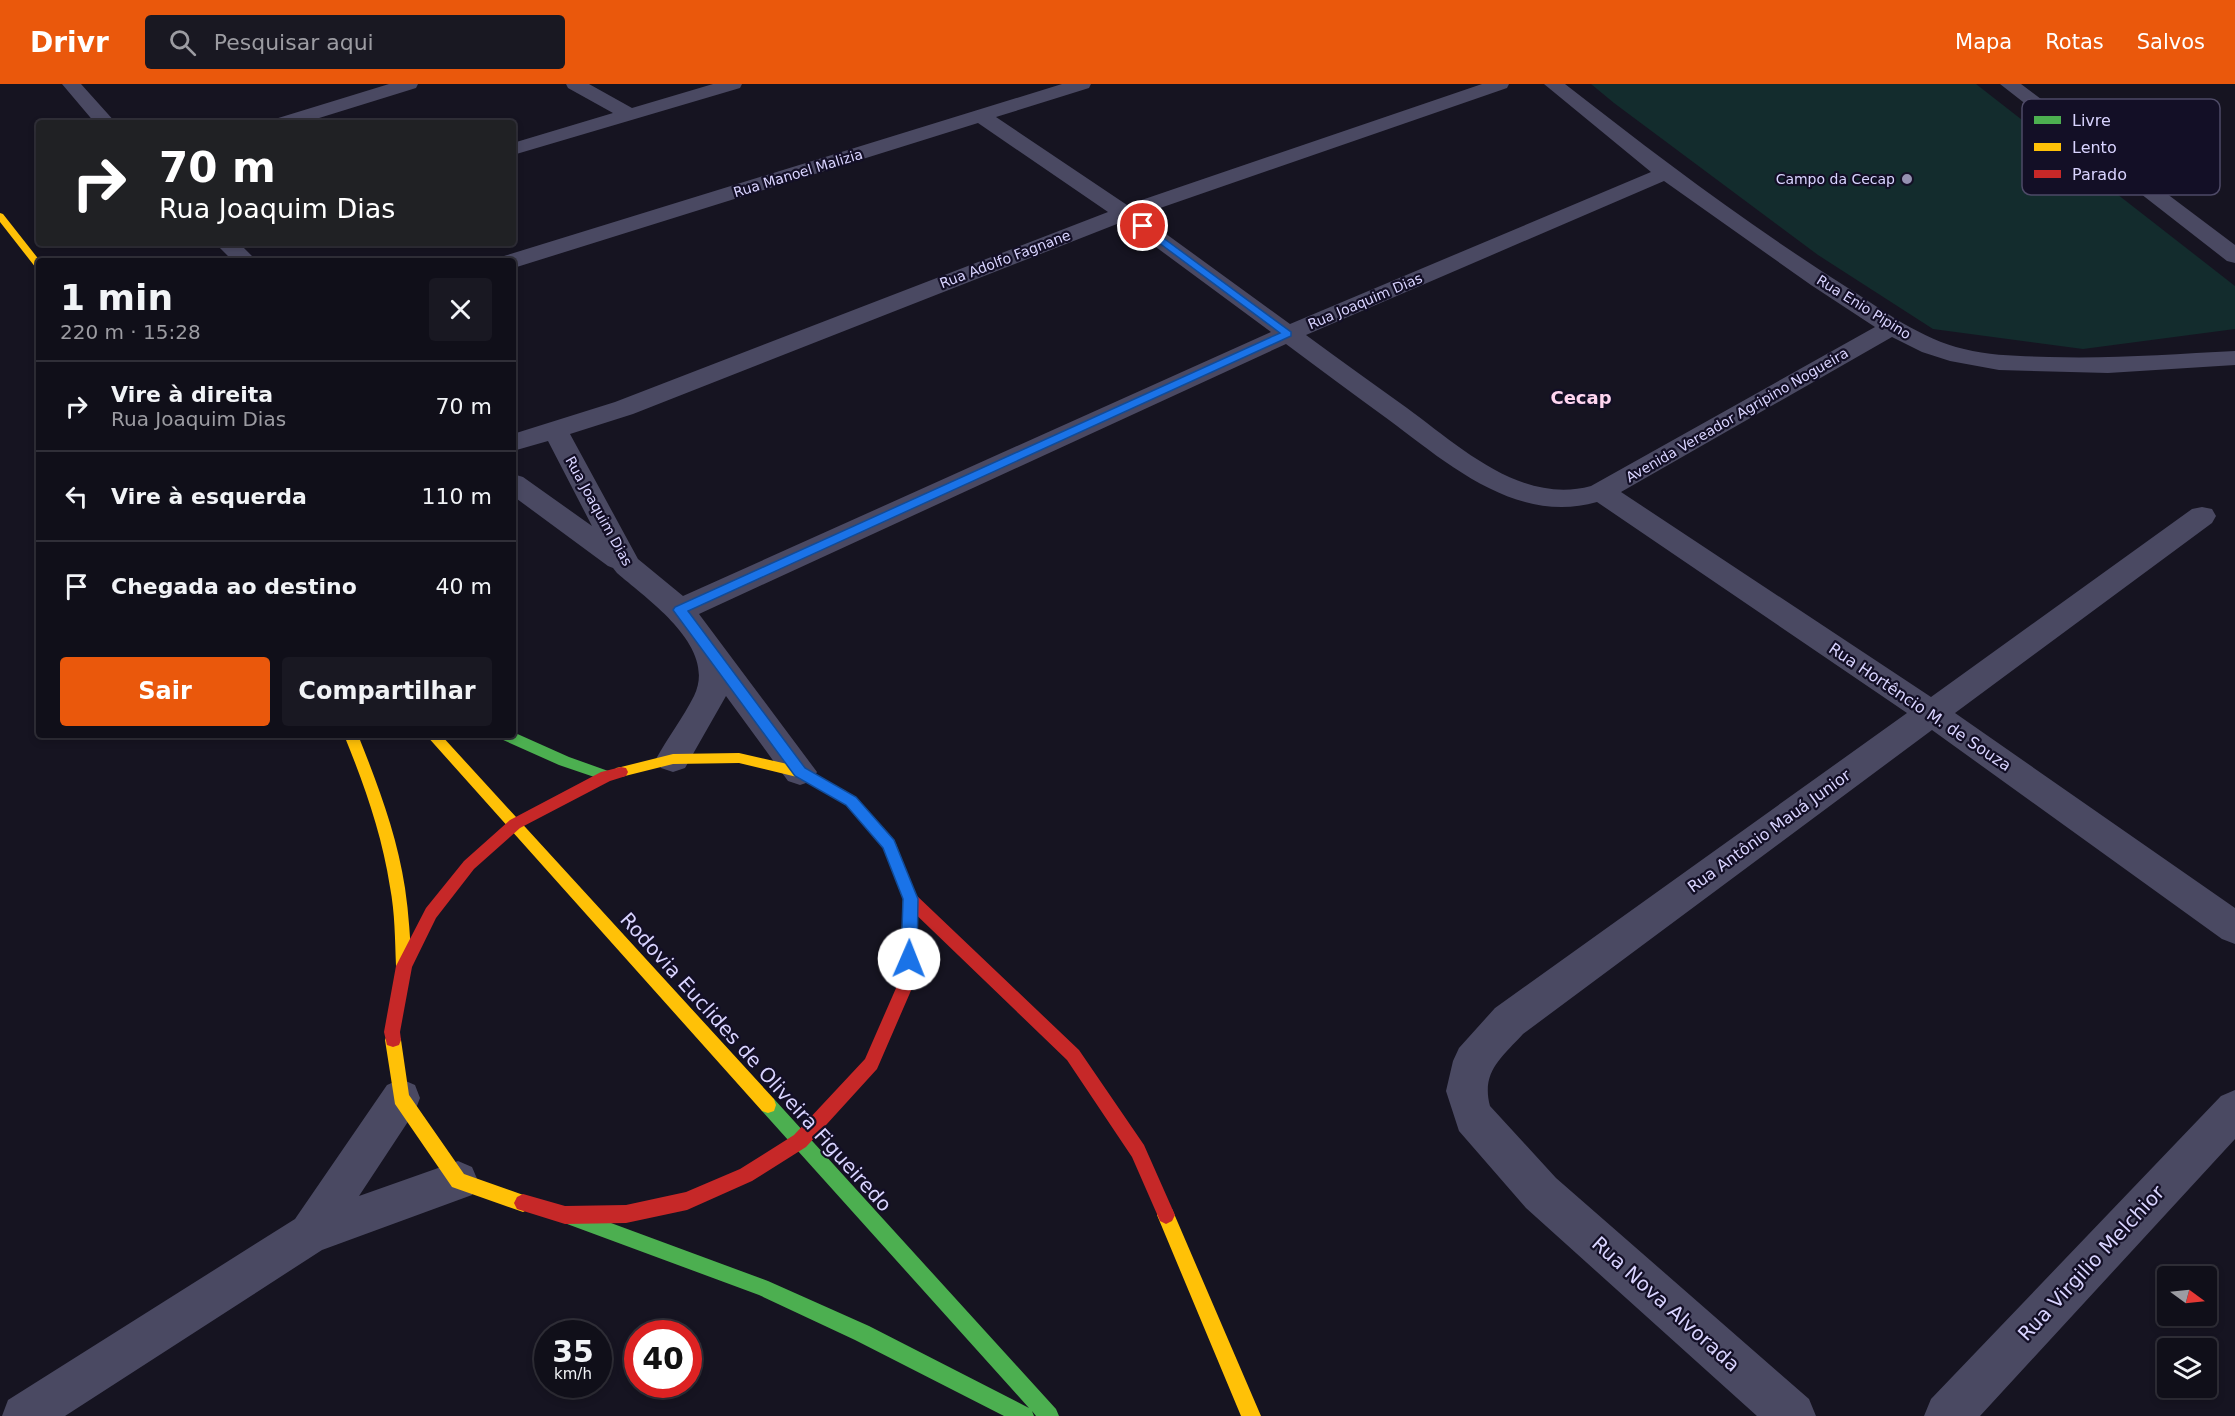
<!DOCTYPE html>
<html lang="pt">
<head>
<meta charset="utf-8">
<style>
  body { margin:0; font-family:"DejaVu Sans",sans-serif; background:#191822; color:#f1f3f6; height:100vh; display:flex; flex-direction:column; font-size:22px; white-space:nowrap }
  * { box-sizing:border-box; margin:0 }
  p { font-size:20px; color:#9c9ca2 }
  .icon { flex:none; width:33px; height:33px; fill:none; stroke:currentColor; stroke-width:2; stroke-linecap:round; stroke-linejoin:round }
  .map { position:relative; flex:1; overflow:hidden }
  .sheet { position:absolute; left:36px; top:174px; width:480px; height:480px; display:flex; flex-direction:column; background:#100f19; border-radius:6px; box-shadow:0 3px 9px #0003,0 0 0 2px #302f38 }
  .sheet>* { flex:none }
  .banner { position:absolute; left:36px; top:36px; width:480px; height:126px; border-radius:6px; box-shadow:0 3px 9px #0003,0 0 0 2px #302f38; background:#202124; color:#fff; overflow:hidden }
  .needle { width:39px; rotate:105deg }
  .tools { position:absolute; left:2157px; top:1182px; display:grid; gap:12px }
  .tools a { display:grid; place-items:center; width:60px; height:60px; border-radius:6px; background:#100f19; box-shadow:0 3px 9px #0003,0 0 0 2px #302f38; font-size:30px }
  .speed { position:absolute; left:534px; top:1236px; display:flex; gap:12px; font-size:30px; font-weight:700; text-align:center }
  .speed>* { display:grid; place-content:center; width:78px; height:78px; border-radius:50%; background:#100f19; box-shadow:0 3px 9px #0003,0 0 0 2px #302f38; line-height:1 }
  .speed small { font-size:15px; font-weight:400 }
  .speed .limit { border:9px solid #d22; background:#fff; color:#111 }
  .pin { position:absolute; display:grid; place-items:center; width:51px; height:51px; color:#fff; margin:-26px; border:3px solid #fff; border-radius:50%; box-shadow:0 2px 6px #0007 }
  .me { position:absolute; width:66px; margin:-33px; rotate:1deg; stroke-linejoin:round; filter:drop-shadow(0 0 4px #0008) }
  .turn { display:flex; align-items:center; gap:21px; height:126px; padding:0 24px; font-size:27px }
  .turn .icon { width:78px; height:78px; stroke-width:2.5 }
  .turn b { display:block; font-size:42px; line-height:51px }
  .round { display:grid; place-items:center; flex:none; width:63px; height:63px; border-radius:6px; background:#191822 }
  .summary { display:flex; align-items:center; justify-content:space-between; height:102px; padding:0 24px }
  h1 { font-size:36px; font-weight:700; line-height:45px }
  .button { display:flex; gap:12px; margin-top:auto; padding:12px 24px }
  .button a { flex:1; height:69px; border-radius:6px; background:#ea580c; color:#fff; font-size:24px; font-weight:700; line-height:69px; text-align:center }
  .button a+a { background:#191822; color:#f1f3f6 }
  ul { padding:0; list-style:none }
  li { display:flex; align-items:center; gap:18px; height:90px; padding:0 24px; border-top:2px solid #302f38 }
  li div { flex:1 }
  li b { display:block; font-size:22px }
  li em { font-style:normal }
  header { display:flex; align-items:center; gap:36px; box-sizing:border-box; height:84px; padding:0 30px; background:#ea580c; color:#fff }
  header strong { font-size:28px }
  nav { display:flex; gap:33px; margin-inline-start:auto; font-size:21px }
  .search { width:420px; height:54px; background:#191822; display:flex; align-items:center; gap:15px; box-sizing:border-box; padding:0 21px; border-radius:6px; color:#9c9ca2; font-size:22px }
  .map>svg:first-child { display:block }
</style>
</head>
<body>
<header>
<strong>Drivr</strong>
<div class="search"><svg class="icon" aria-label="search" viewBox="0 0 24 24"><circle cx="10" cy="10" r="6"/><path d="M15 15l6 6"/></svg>Pesquisar aqui</div>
<nav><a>Mapa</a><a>Rotas</a><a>Salvos</a></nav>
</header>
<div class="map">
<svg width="2235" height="1332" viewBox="0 0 2235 1332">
  <rect width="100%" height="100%" fill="#161421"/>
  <path fill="#132c2d" d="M1591,0H1976L2235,202V245L2083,265L1933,245L1818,171L1614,19Z"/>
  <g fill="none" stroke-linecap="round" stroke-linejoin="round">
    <path fill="#4a4962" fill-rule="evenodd" d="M401,995L415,1001L420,1014L415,1027L359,1112L458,1077L472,1083L478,1097L472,1111L322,1166L65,1332H2L8,1316L295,1135L387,1001Z"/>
    <path fill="#4a4962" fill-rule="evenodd" d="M62,0H81L116,39H95Z
      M389,0H418L416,4L303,39H272L275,35Z
      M566,0H589L632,24L713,0H742L740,4L513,71V59L613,29L568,4Z
      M1062,0H1091L1089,4L996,33L1127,121L1482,0H1509L1507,4L1140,131L1290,240L1651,88L1544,0H1565C1657,72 1750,142 1848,204C1884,227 1921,255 1964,265C1992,272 2020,272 2049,273C2112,275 2173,270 2235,267V281L2108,289L1999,286L1950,277L1922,268L1892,253L1621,408L1931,613L2192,425L2202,423L2212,425L2216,432L2212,439L1955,629L2235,824V860L2222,855L1932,646L1523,950C1501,974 1481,988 1490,1022L1556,1094L1809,1315L1816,1332H1757L1526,1124L1459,1047L1446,1007L1453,977L1459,964L1495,924L1907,629L1597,418C1517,441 1448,380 1389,336C1354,311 1320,285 1286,260L699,530L817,688L812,697L800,701L788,697L726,612L685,684L673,688L661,684L656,675C668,653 683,634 694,612C718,563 648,516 617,489L613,484L608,482L513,412V390L523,393L592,442L548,357L513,367V350L615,318L1108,128L978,39L520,182L513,184V177H501L504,172ZM1664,97L1811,201L1875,243L1591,402C1521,421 1459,362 1407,324C1373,300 1339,275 1306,251ZM1122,138L1271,248L683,512L638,475L570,350L633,330Z
      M2000,0H2021L2235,161V179L2227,177Z
      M215,159H239L257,177H233Z
      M2235,1006V1055L1980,1332H1924L1931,1315L2221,1012Z"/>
    <path fill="#4caf50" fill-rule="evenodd" d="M513,648L569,673L611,688L613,692L611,696L606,697L559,681L501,655L499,651H513Z
      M768,1013L774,1015L1056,1325L1059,1332H1036L1032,1327L1034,1332H1004L855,1256L759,1211L559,1137L556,1131L559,1125L565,1122L768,1197L869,1242L1029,1324L762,1027L760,1021L762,1015Z"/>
    <path fill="#ffc107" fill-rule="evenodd" d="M0,129L3,130L40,177L39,185L36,184L0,138Z
      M344,651H358C378,701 397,751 405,804C409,830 410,856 412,882L409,887L404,889L399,887L396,882C395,856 395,829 390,803C382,750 364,700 344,651Z
      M426,651H441L774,1015L776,1021L774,1027L768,1029L762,1027Z
      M739,669L805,684L856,713L896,760L917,815V864L914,869L909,871L904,869L901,864L903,815L883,763L846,721L797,693L739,679L673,680L621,693L616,692L614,688L616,684L621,683L673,670Z
      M393,949L399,951L401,956L409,1011L464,1090L529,1113L532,1119L529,1125L523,1128L452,1103L395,1020L385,956L387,951Z
      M1166,1122L1172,1125L1261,1332H1241L1157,1131L1160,1125Z"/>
    <path fill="#c62828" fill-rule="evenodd" d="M621,683L626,684L628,688L626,692L610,697L520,744L474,785L436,834L412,883L400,948L401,956L399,961L393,963L387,961L384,948L396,882L426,824L464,777L510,736L601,688Z
      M910,809L915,810L1079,966L1144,1061L1175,1131L1172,1137L1166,1140L1160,1137L1132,1073L1067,976L905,820L903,815L905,810Z
      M909,857L914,859L917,864L916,895L877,985L806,1063L752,1097L687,1126L626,1139L565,1140L517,1125L514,1119L517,1113L523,1110L565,1122L626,1121L686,1108L740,1085L794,1051L865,975L900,895L901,864L904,859Z"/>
  </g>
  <path fill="#1a73e8" stroke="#114b97" stroke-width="1.5" d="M1143,139L1291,248V252L688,527L805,684L856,713L894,756L918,815L917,875L914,880L909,882L903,880L901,875L903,815L883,764L846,721L795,692L673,526L675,523L1280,249L1139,144L1138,142Z"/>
  <circle fill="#9591b1" stroke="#130f26" stroke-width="2" cx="1907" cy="95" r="6"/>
  <g text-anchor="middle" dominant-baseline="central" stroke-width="4.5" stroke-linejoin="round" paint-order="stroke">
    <g font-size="14" fill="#d9d4ff" stroke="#130f26">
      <text transform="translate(798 89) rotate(-17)">Rua Manoel Malizia</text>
      <text transform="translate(1005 175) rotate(-21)">Rua Adolfo Fagnane</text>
      <text transform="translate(1365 217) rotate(-23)">Rua Joaquim Dias</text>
      <text transform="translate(1864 223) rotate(32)">Rua Enio Pipino</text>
      <text transform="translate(1737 331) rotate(-30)">Avenida Vereador Agripino Nogueira</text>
      <text transform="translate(599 427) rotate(61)">Rua Joaquim Dias</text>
    </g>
    <g font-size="14" fill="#d9d4ff" stroke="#130f26" text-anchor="end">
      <text x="1895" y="95">Campo da Cecap</text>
    </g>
    <g font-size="16" fill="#d9d4ff" stroke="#130f26">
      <text transform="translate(1920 623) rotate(34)">Rua Hortêncio M. de Souza</text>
      <text transform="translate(1769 747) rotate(-36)">Rua Antônio Mauá Junior</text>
    </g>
    <g font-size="18" font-weight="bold" fill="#ffd6f0" stroke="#130f26">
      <text x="1581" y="313">Cecap</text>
    </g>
    <g font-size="20" fill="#d9d4ff" stroke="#130f26">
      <text transform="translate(756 978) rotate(48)">Rodovia Euclides de Oliveira Figueiredo</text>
      <text transform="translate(2091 1179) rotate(-47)">Rua Virgilio Melchior</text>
      <text transform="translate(1666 1220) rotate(42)">Rua Nova Alvorada</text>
    </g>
  </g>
  <rect x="2022" y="15" width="198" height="96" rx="9" fill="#130f26" stroke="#4e4a67" stroke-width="1.5"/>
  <rect x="2034" y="32" width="27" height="8" fill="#4caf50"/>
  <rect x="2034" y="59" width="27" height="8" fill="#ffc107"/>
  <rect x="2034" y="86" width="27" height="8" fill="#c62828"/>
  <g font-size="16" fill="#d9d4ff">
    <text x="2072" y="42">Livre</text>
    <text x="2072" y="69">Lento</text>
    <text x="2072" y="96">Parado</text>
  </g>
</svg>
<div class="tools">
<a><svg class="needle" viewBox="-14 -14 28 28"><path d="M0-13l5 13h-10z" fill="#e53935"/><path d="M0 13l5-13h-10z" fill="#9c9ca2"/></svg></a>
<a><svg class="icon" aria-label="layers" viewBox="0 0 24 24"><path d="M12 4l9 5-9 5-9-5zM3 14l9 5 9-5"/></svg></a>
</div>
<div class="speed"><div>35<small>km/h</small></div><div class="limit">40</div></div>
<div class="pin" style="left:1143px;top:142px;background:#d93025"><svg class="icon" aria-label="arrive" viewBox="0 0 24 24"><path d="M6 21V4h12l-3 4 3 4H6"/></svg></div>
<svg class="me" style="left:909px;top:875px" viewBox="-20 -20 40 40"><circle r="19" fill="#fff"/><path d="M0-13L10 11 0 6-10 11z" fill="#1a73e8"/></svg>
<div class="banner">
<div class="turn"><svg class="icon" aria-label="right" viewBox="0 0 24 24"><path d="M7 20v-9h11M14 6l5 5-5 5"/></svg><div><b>70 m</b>Rua Joaquim Dias</div></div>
</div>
<section class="sheet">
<div class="summary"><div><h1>1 min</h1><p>220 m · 15:28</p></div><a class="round"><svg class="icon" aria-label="close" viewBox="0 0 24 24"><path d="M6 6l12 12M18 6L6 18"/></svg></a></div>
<ul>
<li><svg class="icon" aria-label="right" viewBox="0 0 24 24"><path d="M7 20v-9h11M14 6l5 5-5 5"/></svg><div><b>Vire à direita</b><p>Rua Joaquim Dias</p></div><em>70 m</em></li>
<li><svg class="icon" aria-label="left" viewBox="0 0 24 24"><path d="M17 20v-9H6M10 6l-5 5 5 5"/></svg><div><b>Vire à esquerda</b></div><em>110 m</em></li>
<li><svg class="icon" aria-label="arrive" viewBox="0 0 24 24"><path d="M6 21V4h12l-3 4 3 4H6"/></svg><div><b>Chegada ao destino</b></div><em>40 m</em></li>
</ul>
<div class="button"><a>Sair</a><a>Compartilhar</a></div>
</section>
</div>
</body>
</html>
